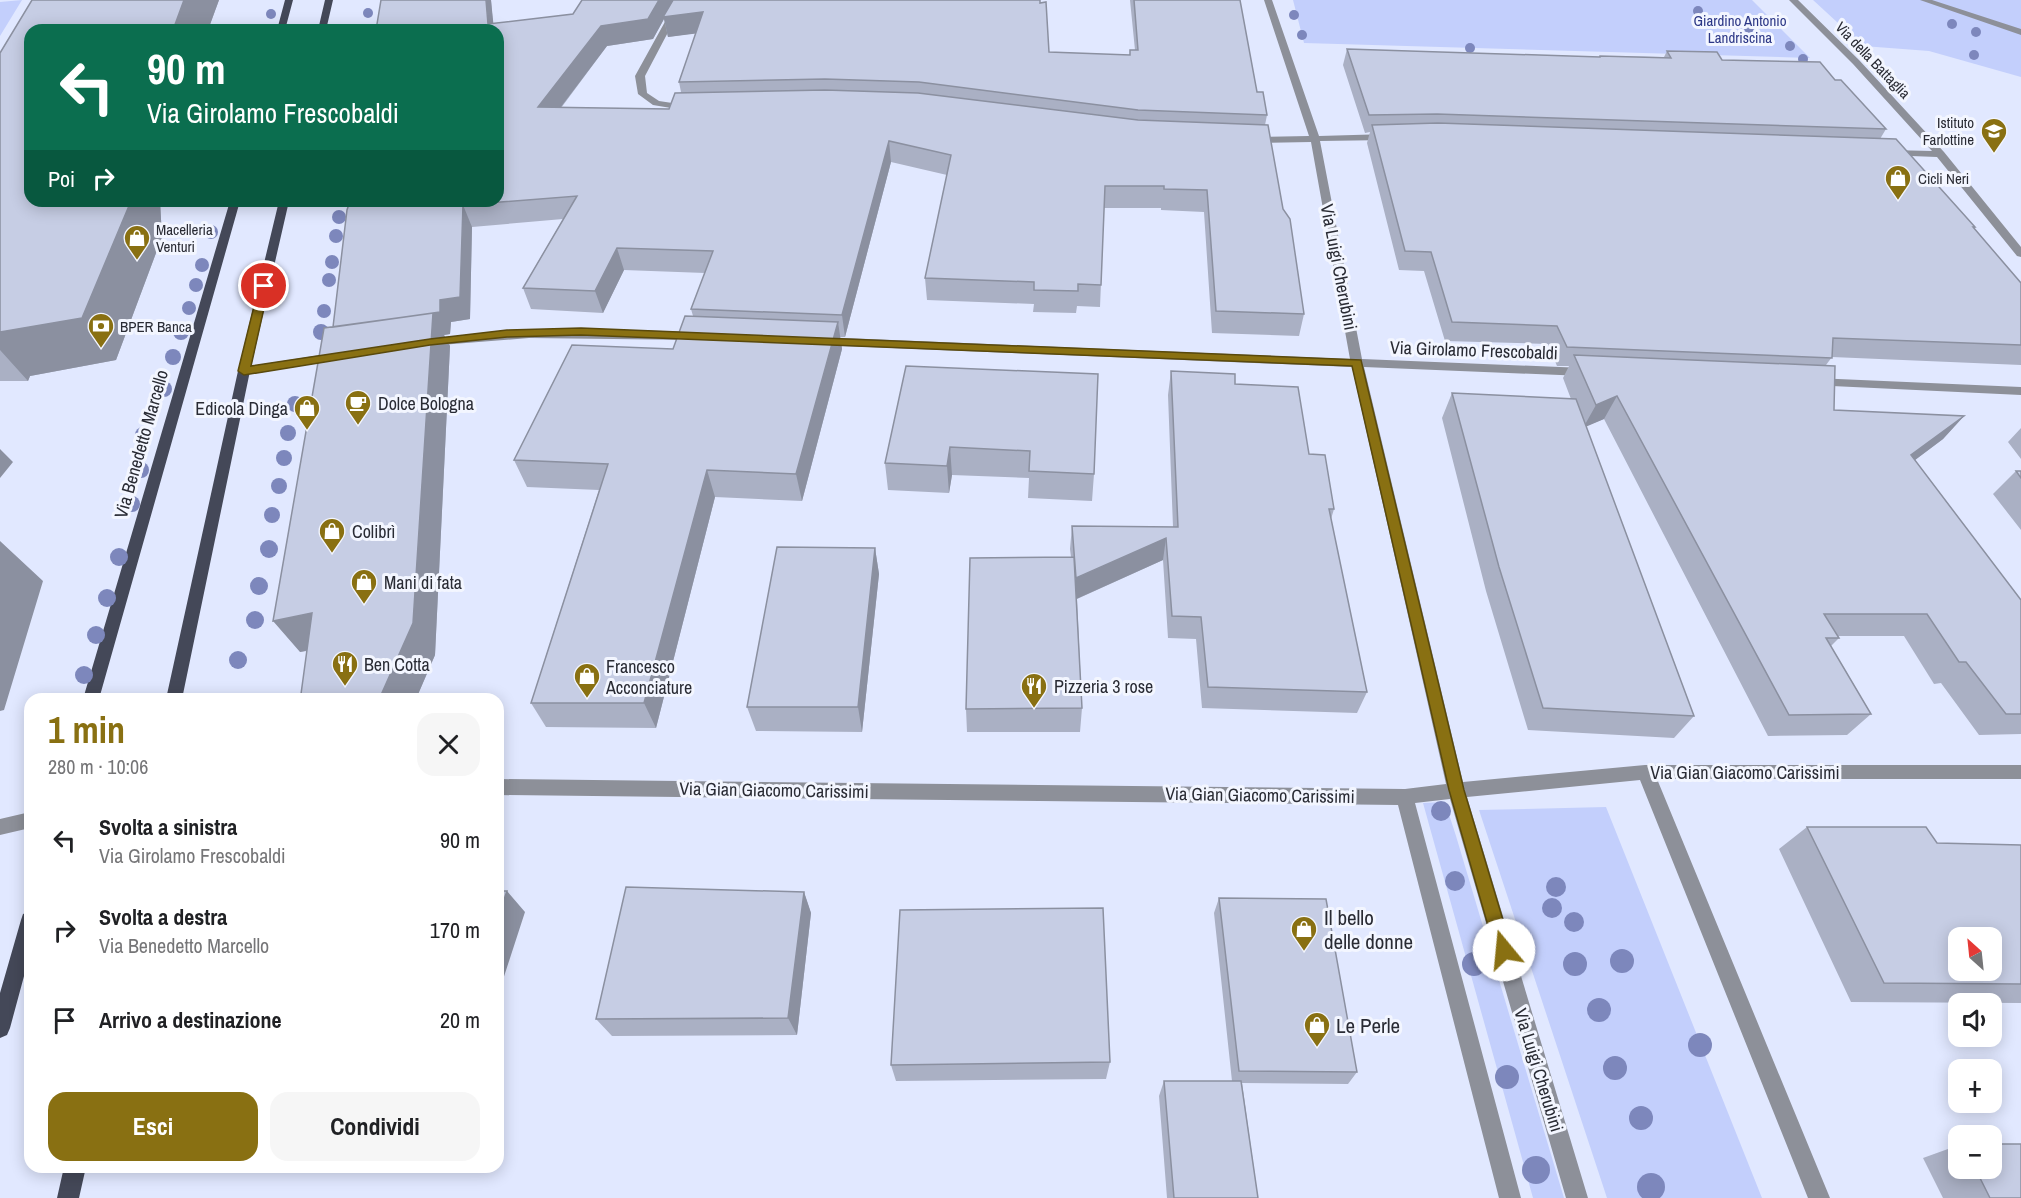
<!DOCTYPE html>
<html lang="it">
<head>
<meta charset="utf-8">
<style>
  body { margin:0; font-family:"Archivo Narrow",sans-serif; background:#f6f6f6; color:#202124; height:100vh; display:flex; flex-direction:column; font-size:22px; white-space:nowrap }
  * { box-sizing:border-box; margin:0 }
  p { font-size:20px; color:#757577 }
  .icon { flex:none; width:33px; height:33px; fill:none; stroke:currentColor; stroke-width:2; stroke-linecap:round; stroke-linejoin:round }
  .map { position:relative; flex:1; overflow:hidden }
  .sheet { position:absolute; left:24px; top:693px; width:480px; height:480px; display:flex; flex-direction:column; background:#fff; border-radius:18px; box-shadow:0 3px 15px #0003 }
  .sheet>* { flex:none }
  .banner { position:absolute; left:24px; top:24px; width:480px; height:183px; border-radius:18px; box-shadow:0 3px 15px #0003; background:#0b6e4f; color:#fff; overflow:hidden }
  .needle { width:39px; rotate:333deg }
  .buttons { position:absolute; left:1948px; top:927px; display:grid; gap:12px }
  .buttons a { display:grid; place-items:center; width:54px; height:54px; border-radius:12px; background:#fff; box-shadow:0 3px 15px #0003; font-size:30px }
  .pin { position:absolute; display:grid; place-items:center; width:51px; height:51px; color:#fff; margin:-26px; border:3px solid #fff; border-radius:50%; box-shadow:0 2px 6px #0007 }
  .me { position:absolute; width:66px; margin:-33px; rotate:343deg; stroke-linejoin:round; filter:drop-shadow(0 0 4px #0008) }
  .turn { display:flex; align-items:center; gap:21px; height:126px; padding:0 24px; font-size:27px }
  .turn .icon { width:78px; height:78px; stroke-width:2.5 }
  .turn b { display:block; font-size:42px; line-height:51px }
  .then { display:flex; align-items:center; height:57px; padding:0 24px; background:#0003; gap:12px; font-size:22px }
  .round { display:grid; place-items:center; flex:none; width:63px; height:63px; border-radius:18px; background:#f6f6f6 }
  .overview { display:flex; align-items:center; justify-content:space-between; height:102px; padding:0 24px }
  h1 { font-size:36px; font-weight:700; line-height:45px; color:#897012 }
  .primary-button { display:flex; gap:12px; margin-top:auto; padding:12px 24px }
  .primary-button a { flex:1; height:69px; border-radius:18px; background:#897012; color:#fff; font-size:24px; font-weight:700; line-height:69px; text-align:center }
  .primary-button a+a { background:#f6f6f6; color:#202124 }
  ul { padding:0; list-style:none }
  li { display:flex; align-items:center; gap:18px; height:90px; padding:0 24px }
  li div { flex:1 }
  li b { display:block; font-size:22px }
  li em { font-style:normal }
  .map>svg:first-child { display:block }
</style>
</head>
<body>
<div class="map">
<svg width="2021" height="1198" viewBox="0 0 2021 1198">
  <rect width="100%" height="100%" fill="#e1e8ff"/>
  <path fill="#c3cffc" d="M22,0L0,36V2Z
    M1293,0H1752L1810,58L1304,43Z
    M1813,0H2021V77L1929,51L1863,46Z
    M1445,802L1456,836L1564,1198H1533L1423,803Z
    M1606,807L1762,1198H1607L1479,810Z"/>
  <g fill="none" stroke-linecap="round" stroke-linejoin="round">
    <path fill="#8d9099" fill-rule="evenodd" d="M677,0H685L645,76L647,93L659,101L692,106L694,108L689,111L653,105L638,94L635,76Z
      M1264,0H1272L1319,136L1388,134L1393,137L1388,140L1320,141L1362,359L1584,368L1590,372L1584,376L1364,367L1463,782L1645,765H2021V779H1657L1830,1198H1808L1640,780L1467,797L1588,1198H1566L1450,799L1415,803L1521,1198H1499L1398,805L498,795V779L1405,789L1446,784L1352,367L820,345L814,341L820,337L1350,359L1311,142L1251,143L1246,140L1251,137L1309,136Z
      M1789,0H1798L1859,60L1944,152L2021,247V257L2017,256L1937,157L1885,155V151L1889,150L1932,151L1853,64Z
      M1920,0H1932L2021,29V35Z
      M629,330L697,332L703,336L697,340L529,338L428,346L422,342L428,338L529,331Z
      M339,352L343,353L345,356L343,359L244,375L238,371L244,367Z
      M1815,378L2021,387V395L1811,385L1809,382L1811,379Z
      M30,812V828L0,835V819Z"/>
    <path fill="#444858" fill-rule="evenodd" d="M285,0H293L285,30H277Z
      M325,0H333L326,30H318Z
      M230,201H240L99,699H83Z
      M279,201H289L250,371L182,699H166L238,371Z
      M30,911V954L10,1028L7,1035L0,1038V993L21,920L23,914Z
      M64,1167H86L79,1198H57Z"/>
  </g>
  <g fill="#7d87bc">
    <circle cx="1698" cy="11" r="5"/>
    <circle cx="368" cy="13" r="5"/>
    <circle cx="271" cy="14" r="5"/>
    <circle cx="1294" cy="15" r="5"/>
    <circle cx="1714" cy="21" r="5"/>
    <circle cx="1952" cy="24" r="5"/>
    <circle cx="1749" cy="28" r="5"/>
    <circle cx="1976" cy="32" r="5"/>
    <circle cx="1302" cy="35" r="5"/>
    <circle cx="1790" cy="46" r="5"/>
    <circle cx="1470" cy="48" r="5"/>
    <circle cx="1974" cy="55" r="5"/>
    <circle cx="1803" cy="59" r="5"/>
    <circle cx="339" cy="217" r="7"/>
    <circle cx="211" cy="232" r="7"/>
    <circle cx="336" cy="236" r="7"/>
    <circle cx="332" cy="262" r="7"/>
    <circle cx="202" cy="265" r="7"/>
    <circle cx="329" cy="280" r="7"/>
    <circle cx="196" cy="285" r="7"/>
    <circle cx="189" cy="308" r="7"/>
    <circle cx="324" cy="311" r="7"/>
    <circle cx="181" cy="332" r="8"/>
    <circle cx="321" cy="332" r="8"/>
    <circle cx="173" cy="357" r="8"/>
    <circle cx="164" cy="389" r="8"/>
    <circle cx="295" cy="404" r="8"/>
    <circle cx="288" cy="433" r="8"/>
    <circle cx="143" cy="435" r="8"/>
    <circle cx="284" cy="458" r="8"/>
    <circle cx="141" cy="470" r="8"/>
    <circle cx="279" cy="486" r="8"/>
    <circle cx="132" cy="504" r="8"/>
    <circle cx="272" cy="515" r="8"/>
    <circle cx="269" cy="549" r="9"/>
    <circle cx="119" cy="557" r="9"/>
    <circle cx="259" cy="586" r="9"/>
    <circle cx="107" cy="598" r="9"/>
    <circle cx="255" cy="620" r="9"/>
    <circle cx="96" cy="635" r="9"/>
    <circle cx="238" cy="660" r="9"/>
    <circle cx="84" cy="675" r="9"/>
    <circle cx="1441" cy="811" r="10"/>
    <circle cx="1455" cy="881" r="10"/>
    <circle cx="1556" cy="887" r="10"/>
    <circle cx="1552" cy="908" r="10"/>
    <circle cx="1574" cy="922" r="10"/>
    <circle cx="1622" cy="961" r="12"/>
    <circle cx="1474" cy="964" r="12"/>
    <circle cx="1575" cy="964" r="12"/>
    <circle cx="1599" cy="1010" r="12"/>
    <circle cx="1700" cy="1045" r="12"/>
    <circle cx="1615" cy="1068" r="12"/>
    <circle cx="1507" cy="1077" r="12"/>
    <circle cx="1641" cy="1118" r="12"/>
    <circle cx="1536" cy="1170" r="14"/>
    <circle cx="1651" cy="1187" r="14"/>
  </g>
  <path fill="#aab0c4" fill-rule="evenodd" d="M32,0H219L208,30H30V201H160L162,237L116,360L30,376L28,381H0V53Z
    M491,0L493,24L573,14L582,0L1049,52L1130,55L1135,50L1130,0H1225L1257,92L1267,115L1265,125L1304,314L1299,336L1212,333L1204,212L1161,210V208H1104L1100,307L1077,306L1076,313L1033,312L1034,304L927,300L925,278L947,175L891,162L845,337H840L842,349L802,501L715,497L656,728L546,727L531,703L599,490L527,487L514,460L673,349L693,316L691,309L705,273L624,270L603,313L531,309L523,288L563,219L472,227L470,319L451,322L450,334L444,335L450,346L435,655L416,699H306L301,694L307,651L300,652L333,327L347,210L498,201V30H376ZM664,19L668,37L696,33L679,82L681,92L669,109L561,108L607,46L653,39Z
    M1347,49L1599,57L1600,56L1664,57L1667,51L1722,60L1835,80L1886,129L1880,139L1975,227L1974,228L2021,283V365L1832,357L1826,365L1834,410L1964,416L1943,439L1915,460L2021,600V734L1979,735L1941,683L1934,684L1904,636H1837L1839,638L1831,646L1871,714L1847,735L1768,736L1604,419L1586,426L1694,716L1674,738L1528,730L1486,591L1442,418L1452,393L1571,399L1563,378L1569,366H1557L1548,344L1445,341L1424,271L1399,270L1367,143L1370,132L1365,133L1343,65Z
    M906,366L1094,474L1092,501L1028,498L1029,478L952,475L949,493L888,490L885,463Z
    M1171,371L1235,384L1309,454L1334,509L1331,519L1367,692L1357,713L1202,708L1196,639L1168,638L1163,560L1077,599L1082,708L1080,732H967L966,709L1071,557L1070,549L1072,526L1173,527L1168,395Z
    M2021,428V459L2008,442Z
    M2016,471H2021V530L1993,494Z
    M875,548L879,574L862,732L756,731L747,707Z
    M1807,827L1937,843L2021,845V1003L1851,1002L1779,849Z
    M804,892L811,913L797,1035L612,1036L596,1019Z
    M1219,898L1357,1072L1348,1084L1242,1083L1258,1198H1167L1159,1096L1164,1081H1232L1214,913Z
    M1110,1062L1106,1079L896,1081L891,1065Z
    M1959,1145V1168H1992L2021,1198H1943L1923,1158Z"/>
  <path fill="#8b90a0" d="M184,0H219L208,30H173Z
    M486,0H491L494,30L488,24Z
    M659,0H674L703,12L708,32L668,37L664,19L653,39L607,46L545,128L538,107L601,26Z
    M479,28L480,30H456Z
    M889,141L891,162L845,337L842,315Z
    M131,201H160L162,237L116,360L30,376L28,381L0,350V332Z
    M463,205L472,227L470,319L451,322L450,334L444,335L450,346L435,655L416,699H385L381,695L345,349Z
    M617,248L624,270L603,313L595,291Z
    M838,322L842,349L802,501L796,474Z
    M1617,396L1604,419L1583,428L1596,405Z
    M1964,416L1943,439L1891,478L1911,455Z
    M950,447L952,475L949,493L947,466Z
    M0,449L13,462L0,478Z
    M707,470L715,497L656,728L644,703Z
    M1166,538L1163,560L1074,600L1076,578Z
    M0,541L43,581L4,710L0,711Z
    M875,548L879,574L862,732L858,707Z
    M312,613L337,644L300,652L273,621Z
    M507,891L525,912L498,995V917Z
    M804,892L811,913L797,1035L788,1018Z"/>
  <path fill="#c6cde4" stroke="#8b90a0" stroke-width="1.5" fill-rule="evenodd" d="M32,0H184L173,30H30V201H131L82,318L0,332V53Z
    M381,0H486L488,24L573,14L582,0H659L648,19L601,26L538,107L669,109L675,93L825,90L918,93L1138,120L1268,125L1283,209L1290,219L1304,314L1216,311L1207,190L1164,189V186H1105L1101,285L1078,284V291L1034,290V282L925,278L951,155L889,141L842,315L691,309L713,251L617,248L595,291L523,288L577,196L463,205L460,297L440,300V312L333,327L347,210L350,201H498V30H477L479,28L456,30H376Z
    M673,0H1040V3L1046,2L1049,52L1130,55V50H1138L1134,0H1240L1257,92H1263L1267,115L1138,110L919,82L825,79L679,82L703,12L663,17Z
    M1347,49L1600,57V56L1671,58L1667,51L1717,52L1722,60L1820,62L1835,80H1841L1886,129L1437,114L1369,115Z
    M1438,123L1896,139L1975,227H1973L2021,283V345L1833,338L1832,358L1567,347L1557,326L1452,322L1431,252L1405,251L1372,125Z
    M433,313L413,623L381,695L301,694L312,613L273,621L324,328Z
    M685,316L838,322L796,474L707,470L644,703H531L608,464L514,460L572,345L673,349Z
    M1574,355L1835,366L1834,410L1964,416L1911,455L2021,600V714H2006L1966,662H1959L1927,614H1824L1839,638H1826L1871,714L1789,715L1617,396L1596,405Z
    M906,366L1098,374L1094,474L1029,471L1030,451L950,447L947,466L885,463Z
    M1171,371L1235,374V384L1298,387L1309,454L1325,455L1334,509H1329L1367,692L1208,687L1201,617L1172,616L1166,538L1076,578L1072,526L1178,527Z
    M1452,393L1576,399L1694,716L1543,708L1499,567Z
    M2016,471H2021V478Z
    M777,547L875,548L858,707H747Z
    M1074,557L1082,708L966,709L970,558Z
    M1807,827H1926L1937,843L2021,845V984L1884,983ZM1959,938H1992V970H1959Z
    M626,887L804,892L788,1018L596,1019Z
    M498,891H507L498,917Z
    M1219,898L1326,899L1357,1072L1239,1071Z
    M1103,908L1110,1062L891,1065L900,910Z
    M1164,1081H1241L1258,1198H1174Z
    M1992,1144H2021V1198H1990L1975,1168H1992Z"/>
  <path fill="#897012" stroke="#59490c" stroke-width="1.5" d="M264,283L269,286L251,366L430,339L507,330L581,328L1361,360L1464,790L1512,950L1510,956L1504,958L1498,956L1495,950L1449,790L1352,366L581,335L507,337L430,345L244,375L238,371L259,286Z"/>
  <defs>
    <g id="school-pin" transform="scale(1.35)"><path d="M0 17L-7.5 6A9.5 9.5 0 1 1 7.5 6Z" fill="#897012" stroke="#f3f6ff"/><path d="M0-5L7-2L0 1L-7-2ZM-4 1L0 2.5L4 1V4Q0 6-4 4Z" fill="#fff"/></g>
    <g id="shop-pin" transform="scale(1.35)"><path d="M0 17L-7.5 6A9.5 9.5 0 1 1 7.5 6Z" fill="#897012" stroke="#f3f6ff"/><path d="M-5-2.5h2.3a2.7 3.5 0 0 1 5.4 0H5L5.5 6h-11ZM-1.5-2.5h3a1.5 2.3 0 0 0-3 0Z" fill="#fff"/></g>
    <g id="bank-pin" transform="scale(1.35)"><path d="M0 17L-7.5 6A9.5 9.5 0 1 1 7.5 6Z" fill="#897012" stroke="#f3f6ff"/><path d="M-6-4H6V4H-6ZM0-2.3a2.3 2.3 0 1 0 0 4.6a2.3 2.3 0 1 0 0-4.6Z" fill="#fff"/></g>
    <g id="cafe-pin" transform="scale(1.35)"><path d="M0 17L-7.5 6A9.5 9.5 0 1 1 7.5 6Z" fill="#897012" stroke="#f3f6ff"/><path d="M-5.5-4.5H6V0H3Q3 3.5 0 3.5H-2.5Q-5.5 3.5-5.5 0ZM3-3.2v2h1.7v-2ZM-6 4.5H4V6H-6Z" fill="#fff"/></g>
    <g id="restaurant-pin" transform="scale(1.35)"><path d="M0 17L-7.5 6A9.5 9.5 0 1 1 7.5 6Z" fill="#897012" stroke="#f3f6ff"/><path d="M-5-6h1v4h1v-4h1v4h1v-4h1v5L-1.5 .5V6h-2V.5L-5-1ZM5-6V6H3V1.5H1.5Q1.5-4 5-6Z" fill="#fff"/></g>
  </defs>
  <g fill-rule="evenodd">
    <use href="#school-pin" x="1994" y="131"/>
    <use href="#shop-pin" x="1898" y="178"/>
    <use href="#shop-pin" x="137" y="238"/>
    <use href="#bank-pin" x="101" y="326"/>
    <use href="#cafe-pin" x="358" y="403"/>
    <use href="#shop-pin" x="307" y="408"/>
    <use href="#shop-pin" x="332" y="531"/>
    <use href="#shop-pin" x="364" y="582"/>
    <use href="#restaurant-pin" x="345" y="664"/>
    <use href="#shop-pin" x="587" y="676"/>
    <use href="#restaurant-pin" x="1034" y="686"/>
    <use href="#shop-pin" x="1304" y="929"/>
    <use href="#shop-pin" x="1317" y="1025"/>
  </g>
  <g text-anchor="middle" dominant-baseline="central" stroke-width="6" stroke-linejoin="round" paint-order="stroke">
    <g font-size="15" fill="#2c3786" stroke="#f3f6ff">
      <text x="1740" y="20">Giardino Antonio<tspan x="1740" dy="17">Landriscina</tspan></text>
    </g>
    <g font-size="15" fill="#292b34" stroke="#f3f6ff">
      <text transform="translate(1873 60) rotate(46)">Via della Battaglia</text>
    </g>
    <g font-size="15" fill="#292b34" stroke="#f3f6ff" text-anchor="start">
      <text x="1974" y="122" text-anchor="end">Istituto<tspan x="1974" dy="17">Farlottine</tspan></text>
      <text x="1918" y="178">Cicli Neri</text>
      <text x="156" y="229">Macelleria<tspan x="156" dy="17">Venturi</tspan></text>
      <text x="120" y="326">BPER Banca</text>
    </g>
    <g font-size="18" fill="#292b34" stroke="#f3f6ff">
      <text transform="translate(1339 267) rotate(79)">Via Luigi Cherubini</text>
      <text transform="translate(1474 350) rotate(2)">Via Girolamo Frescobaldi</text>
      <text transform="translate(141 444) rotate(-74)">Via Benedetto Marcello</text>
      <text x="1745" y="772">Via Gian Giacomo Carissimi</text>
      <text transform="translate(774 790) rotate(1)">Via Gian Giacomo Carissimi</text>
      <text transform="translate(1260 795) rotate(1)">Via Gian Giacomo Carissimi</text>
      <text transform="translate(1539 1070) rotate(73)">Via Luigi Cherubini</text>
    </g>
    <g font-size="18" fill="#292b34" stroke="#f3f6ff" text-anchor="start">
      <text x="378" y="403">Dolce Bologna</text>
      <text x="288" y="408" text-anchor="end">Edicola Dinga</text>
      <text x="352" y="531">Colibrì</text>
      <text x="384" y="582">Mani di fata</text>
      <text x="364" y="664">Ben Cotta</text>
      <text x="606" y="666">Francesco<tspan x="606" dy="21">Acconciature</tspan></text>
      <text x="1054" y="686">Pizzeria 3 rose</text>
    </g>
    <g font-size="21" fill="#292b34" stroke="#f3f6ff" text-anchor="start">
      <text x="1324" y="917">Il bello<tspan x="1324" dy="24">delle donne</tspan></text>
      <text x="1336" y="1025">Le Perle</text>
    </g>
  </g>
</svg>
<div class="buttons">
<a><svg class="needle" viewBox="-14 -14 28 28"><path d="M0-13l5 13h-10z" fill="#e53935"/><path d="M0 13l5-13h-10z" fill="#757577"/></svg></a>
<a><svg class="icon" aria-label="sound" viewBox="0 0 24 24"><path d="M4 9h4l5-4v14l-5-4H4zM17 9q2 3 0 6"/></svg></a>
<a>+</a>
<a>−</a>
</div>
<div class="pin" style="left:264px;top:286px;background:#d93025"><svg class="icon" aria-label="arrive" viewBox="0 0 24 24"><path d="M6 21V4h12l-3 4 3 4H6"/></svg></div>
<svg class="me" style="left:1504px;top:950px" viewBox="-20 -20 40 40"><circle r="19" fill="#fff"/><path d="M0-13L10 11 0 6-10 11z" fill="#897012"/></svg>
<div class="banner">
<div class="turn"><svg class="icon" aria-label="left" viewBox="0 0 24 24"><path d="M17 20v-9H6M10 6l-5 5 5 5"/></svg><div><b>90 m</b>Via Girolamo Frescobaldi</div></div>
<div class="then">Poi<svg class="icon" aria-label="right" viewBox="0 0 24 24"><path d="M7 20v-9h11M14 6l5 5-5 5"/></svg></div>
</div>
<section class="sheet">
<div class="overview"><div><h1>1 min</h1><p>280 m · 10:06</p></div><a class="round"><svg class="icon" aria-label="close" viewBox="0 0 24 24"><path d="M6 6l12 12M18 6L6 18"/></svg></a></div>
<ul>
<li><svg class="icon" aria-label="left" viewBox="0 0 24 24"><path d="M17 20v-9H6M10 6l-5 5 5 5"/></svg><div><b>Svolta a sinistra</b><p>Via Girolamo Frescobaldi</p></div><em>90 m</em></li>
<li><svg class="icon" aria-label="right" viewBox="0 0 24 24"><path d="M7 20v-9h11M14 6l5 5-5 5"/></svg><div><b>Svolta a destra</b><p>Via Benedetto Marcello</p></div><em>170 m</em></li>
<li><svg class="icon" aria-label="arrive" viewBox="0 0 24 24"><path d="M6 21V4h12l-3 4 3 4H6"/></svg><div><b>Arrivo a destinazione</b></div><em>20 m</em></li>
</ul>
<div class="primary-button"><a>Esci</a><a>Condividi</a></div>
</section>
</div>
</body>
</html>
